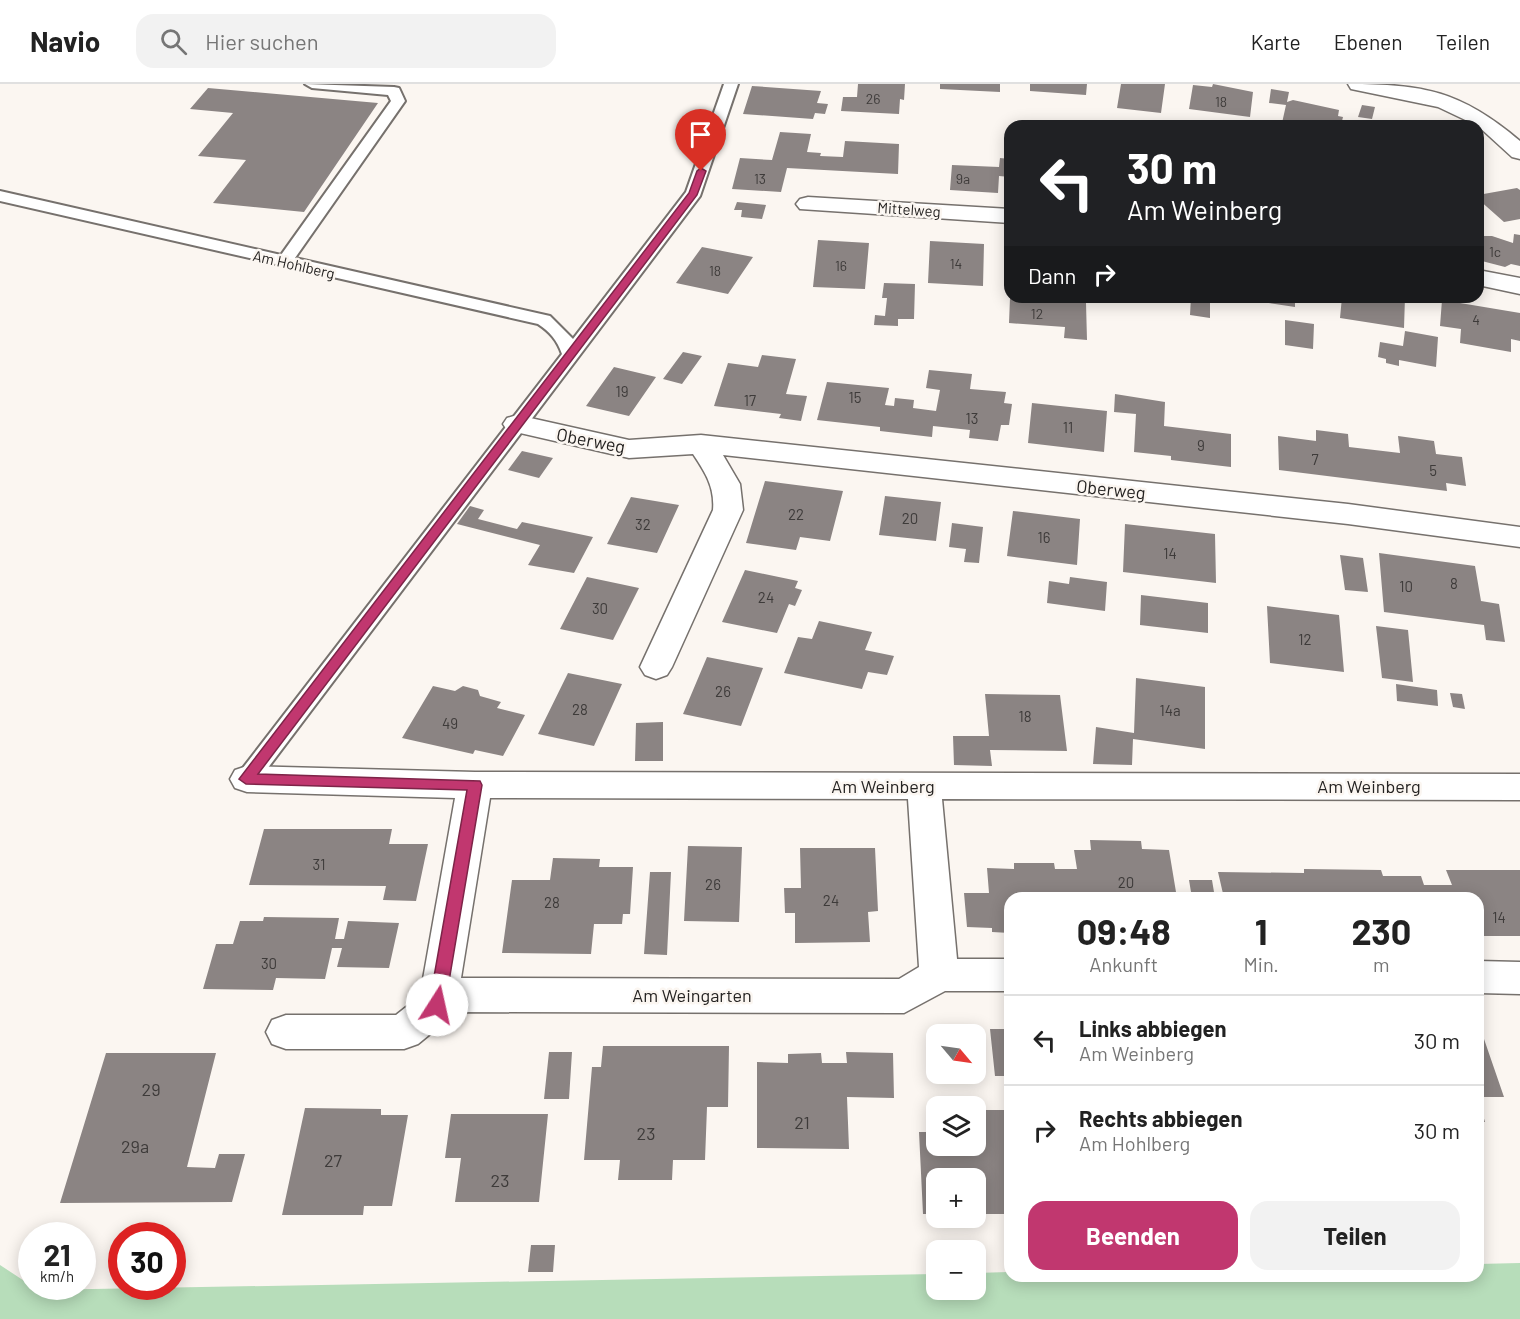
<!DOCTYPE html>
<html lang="de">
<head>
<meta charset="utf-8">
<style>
  body { margin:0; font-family:Barlow,sans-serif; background:#f2f2f2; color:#222; height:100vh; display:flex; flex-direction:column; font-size:22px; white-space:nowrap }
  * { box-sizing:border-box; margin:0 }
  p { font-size:20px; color:#767676 }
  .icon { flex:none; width:33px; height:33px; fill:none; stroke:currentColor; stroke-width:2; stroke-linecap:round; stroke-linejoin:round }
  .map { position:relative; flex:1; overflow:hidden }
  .side { position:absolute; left:1004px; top:808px; width:480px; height:390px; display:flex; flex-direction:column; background:#fff; border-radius:18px; box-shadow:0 3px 15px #0003 }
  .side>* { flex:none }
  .top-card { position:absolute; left:1004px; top:36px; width:480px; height:183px; border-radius:18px; box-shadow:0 3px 15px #0003; background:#202124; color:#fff; overflow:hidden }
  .needle { width:39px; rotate:119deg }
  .controls { position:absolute; left:926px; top:940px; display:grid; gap:12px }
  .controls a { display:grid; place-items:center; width:60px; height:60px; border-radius:12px; background:#fff; box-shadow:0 3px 15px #0003; font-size:30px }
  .speed { position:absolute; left:18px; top:1138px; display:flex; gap:12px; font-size:30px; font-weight:700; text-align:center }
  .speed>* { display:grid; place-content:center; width:78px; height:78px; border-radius:50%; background:#fff; box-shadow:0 3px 15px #0003; line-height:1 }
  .speed small { font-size:15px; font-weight:400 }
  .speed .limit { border:9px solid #d22; background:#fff; color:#111 }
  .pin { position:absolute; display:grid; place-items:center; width:51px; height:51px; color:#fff; margin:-62px -26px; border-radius:50% 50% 50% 0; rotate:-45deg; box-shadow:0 0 6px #0007 }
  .pin .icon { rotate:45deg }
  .me { position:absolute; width:66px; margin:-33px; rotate:10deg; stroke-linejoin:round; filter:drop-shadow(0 0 4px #0008) }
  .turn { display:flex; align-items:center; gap:21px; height:126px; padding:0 24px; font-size:27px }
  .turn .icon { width:78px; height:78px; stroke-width:2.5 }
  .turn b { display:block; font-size:42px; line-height:51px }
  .then { display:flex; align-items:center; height:57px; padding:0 24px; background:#0003; gap:12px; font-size:22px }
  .eta { display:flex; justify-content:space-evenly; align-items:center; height:102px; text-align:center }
  .eta b { font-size:36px; font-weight:700; line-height:42px }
  .action { display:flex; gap:12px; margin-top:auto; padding:12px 24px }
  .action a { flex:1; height:69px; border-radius:18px; background:#c1376f; color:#fff; font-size:24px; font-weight:700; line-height:69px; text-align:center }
  .action a+a { background:#f2f2f2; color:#222 }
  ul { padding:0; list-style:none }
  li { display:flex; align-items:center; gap:18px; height:90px; padding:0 24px; border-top:2px solid #e0e0e0 }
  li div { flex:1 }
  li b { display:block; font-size:22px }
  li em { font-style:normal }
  header { display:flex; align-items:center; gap:36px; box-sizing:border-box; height:84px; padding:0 30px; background:#fff; border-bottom:2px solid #e0e0e0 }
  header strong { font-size:28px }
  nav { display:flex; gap:33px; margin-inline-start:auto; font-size:21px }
  .search { width:420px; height:54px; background:#f2f2f2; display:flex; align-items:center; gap:15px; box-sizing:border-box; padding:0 21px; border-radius:18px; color:#767676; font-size:22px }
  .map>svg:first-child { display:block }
</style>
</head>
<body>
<header>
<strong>Navio</strong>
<div class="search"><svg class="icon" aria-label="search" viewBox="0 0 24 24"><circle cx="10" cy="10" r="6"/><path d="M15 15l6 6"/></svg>Hier suchen</div>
<nav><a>Karte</a><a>Ebenen</a><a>Teilen</a></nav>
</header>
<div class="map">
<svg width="1520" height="1235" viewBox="0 0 1520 1235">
  <rect width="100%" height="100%" fill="#fbf6f1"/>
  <path fill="#b7ddba" d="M1520,1179V1235H0V1181L38,1206L936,1190V1206H975V1189L1009,1188L1010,1192H1478V1180Z"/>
  <path fill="#8b8483" d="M858,0H905L904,16L900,15L899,30L841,27L843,13H857Z
    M940,0H1000V8L940,5Z
    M1030,0H1087L1086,11L1030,7Z
    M1121,0H1165L1161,29L1117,24Z
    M1213,0L1253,8L1250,33L1189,25L1193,1L1212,3Z
    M752,2L821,7L817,19L828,20L825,30L815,29L813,35L743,30Z
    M208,4L378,19L304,128L213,119L246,76L198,72L233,29L190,25Z
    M1271,5L1289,8L1287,18L1293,16L1339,26L1338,32L1343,33L1341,41L1304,42L1282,39L1286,21L1269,19Z
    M1362,21L1375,23L1372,35L1358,33Z
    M780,48L811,50L807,68L821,69L820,72L843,73L845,57L899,60L898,90L787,84L781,108L732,105L740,74L772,76Z
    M1000,74L1010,75V93L999,92L998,109L950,106L952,81L999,83Z
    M1517,104L1520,106V135L1504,138L1478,115V111Z
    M737,118L766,121L762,135L741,133L742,126H734Z
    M1514,150L1520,151V182L1511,180L1505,183L1478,176V152H1492L1513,159Z
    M818,156L869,159L865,205L813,203Z
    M930,157L984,160L983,202L928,199Z
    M702,163L753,173L728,210L676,199Z
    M884,199L915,200L914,235H898V242L874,241L875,231L885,232L887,214H882Z
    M1191,213L1210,214V234L1190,231Z
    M1236,213H1295V223L1236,214Z
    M1342,213H1405L1404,244L1340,234Z
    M1010,214L1086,219L1087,256L1064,254L1065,243L1009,239Z
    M1442,216L1520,229V257L1511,255V268L1460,259L1461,245L1440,242Z
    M1285,236L1314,240L1313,265L1285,261Z
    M1405,247L1438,253L1436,283L1399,276V282L1386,279V275L1378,273L1380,258L1403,262Z
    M683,268L702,272L682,300L663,295Z
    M762,271L796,275L786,310L807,312L801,337L779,334L781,330L714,322L728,279L758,283Z
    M614,283L656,293L629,332L586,322Z
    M929,286L972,290L970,305L1006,308L1004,319L1012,320L1009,341H1001L998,357L969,354L970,346L933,342L932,353L880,347V343L817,336L827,298L889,304L885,321L894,322L895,314L914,316L913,324L936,327L940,306L926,304Z
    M1115,310L1165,318L1164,342L1231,350V383L1171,376V372L1134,368L1136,330L1114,328Z
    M1032,319L1107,327L1104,368L1028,359Z
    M1316,346L1348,350L1349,363L1400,369L1398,352L1434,357L1436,370L1462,373L1466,402L1446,399L1447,407L1279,386L1278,352L1316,357Z
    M522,367L553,374L539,394L508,386Z
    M765,397L843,407L830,457L800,453L796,466L746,459Z
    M885,412L941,418L936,457L879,451Z
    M631,413L679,421L657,469L607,460Z
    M470,422L484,426L478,435L517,445L522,438L593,453L574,489L528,481L540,461L457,440Z
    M1013,427L1080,435L1077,481L1007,472Z
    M952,439L983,443L979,479L964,478L966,465L949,463Z
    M1125,440L1215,450L1216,499L1123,488Z
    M1379,469L1475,482L1481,517L1499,520L1505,558L1486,556L1484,541L1384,528Z
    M1340,471L1363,474L1368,508L1345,506Z
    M745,486L798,497L795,504L802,506L795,522L789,520L777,549L722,538Z
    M587,493L639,504L613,556L560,545Z
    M1070,493L1107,498L1105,527L1047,519L1049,497L1069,500Z
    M1141,511L1208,519V549L1140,541Z
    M1267,522L1339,531L1344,588L1270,579Z
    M819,537L872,548L865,566L894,572L887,591L868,588L862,605L784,589L798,553L812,555Z
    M1376,542L1408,546L1413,598L1382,594Z
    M707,573L763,584L741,642L683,630Z
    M568,589L622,600L594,662L538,650Z
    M1136,594L1205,603V665L1133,655L1132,681L1093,680L1096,643L1134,649Z
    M1396,600L1437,606L1438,622L1397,617Z
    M433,602L455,607L463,602L478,606L480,612L501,618L497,624L525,631L503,672L475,666L473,670L402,654Z
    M1450,609L1462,610L1465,625L1453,623Z
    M985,610L1060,611L1067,667L990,666L992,682L954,681L953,652H989Z
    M663,638V677H635L636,639Z
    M264,745H392L389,760H428L416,817L383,816L386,802L249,801Z
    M1090,756L1141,757L1142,765L1169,766L1177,814H1010V849L992,848V844L967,843L964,809H989L987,784L1014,785V779H1054L1055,785H1077L1074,766H1091Z
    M688,762L742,763L739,838L684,837Z
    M800,764H875L878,827L868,828L870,858L795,859V829H785L784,804H801Z
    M553,774L600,775L599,783H633L630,830H623L622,840H594L591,870L502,869L512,796H550Z
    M1304,785L1381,786L1383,792H1421L1424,801H1452L1446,786H1520V852H1478V814H1224L1218,788L1304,789Z
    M650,788H671L667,871L644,870Z
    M1189,796H1212L1215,814H1192Z
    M264,833L339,834L335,855H344L348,837L399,839L389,884L337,883L342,864H332L325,895L276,894L273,906L203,905L216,860H233L240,837H263Z
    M990,945H1010V992H995Z
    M1478,955H1484L1504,1013H1478Z
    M603,962H729L728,1023H707L705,1076H673L672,1096H618L620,1076H584L592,983H601Z
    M549,968H572L569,1015H544Z
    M846,968L893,969L894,1014L847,1013L849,1065L757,1064V978L788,979V970L821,969L822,979H847Z
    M106,969H216L187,1083L215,1084L219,1070H245L232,1118L60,1119Z
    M1478,1014L1485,1038H1478Z
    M305,1024L381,1025V1031H408L392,1122H364L363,1131H282Z
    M975,1026H1010V1130H975V1095H936V1130H923L919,1048H936V1062H975Z
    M451,1030H548L539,1118H455L461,1074H445Z
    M531,1161H555L553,1188H528Z"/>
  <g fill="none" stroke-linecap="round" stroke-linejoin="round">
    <g stroke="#76716d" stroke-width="4">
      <path id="service" d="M305,0L394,3L399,4L405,17L295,174L550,232L573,255L686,108L724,0H738L700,112L255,701L247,704L239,701L235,695L239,689L562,270C557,256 550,248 538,240L0,117V107L281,171L391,17L388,11L312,4Z"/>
    </g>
    <g stroke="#76716d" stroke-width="3">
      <path id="minor" d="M1348,0C1424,0 1461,7 1520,57V75L1512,73L1478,42L1438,23L1351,5Z
        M808,113L1010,125V139L800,125L796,120L800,115Z
        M1478,186L1520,194V210L1478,201Z
        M517,331L629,356L701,351L1348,420L1520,443V463L1348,440L723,371L740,400L743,426L672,583L667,591L656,595L645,591L640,583L713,426C715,403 705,388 693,370L629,374L507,346L503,340L507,334Z
        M247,682L475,688L1520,690V716L942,715L957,875H1010V907H945L904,929L453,928L451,933L418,960L404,965H286L272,960L266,948L272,936L286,931H396L420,912L455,714L247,708L235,704L230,695L235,686ZM490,714L908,715L919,883L899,895L461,894Z
        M1478,877L1520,878V910L1478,909Z"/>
    </g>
    <use href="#service" fill="#fff" fill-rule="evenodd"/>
    <use href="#minor" fill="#fff" fill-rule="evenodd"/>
  </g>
  <path fill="#c1376f" stroke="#7d2448" stroke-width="1.5" d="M701,84L706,87L697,111L258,690L480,697L482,701L445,921L443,926H431L429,921L467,706L246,700L239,695L689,109L697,87Z"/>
  <g text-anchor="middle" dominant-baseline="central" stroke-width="5" stroke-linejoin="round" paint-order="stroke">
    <g font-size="14" fill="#3e3b3a">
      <text x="873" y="14">26</text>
      <text x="1221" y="17">18</text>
      <text x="760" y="94">13</text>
      <text x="963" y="94">9a</text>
      <text x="1495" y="167">1c</text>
      <text x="956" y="179">14</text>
      <text x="841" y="181">16</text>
      <text x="715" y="186">18</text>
      <text x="1037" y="229">12</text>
      <text x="1476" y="235">4</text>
    </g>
    <g font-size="15" fill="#252322" stroke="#fbf6f1">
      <text transform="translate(909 125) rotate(4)">Mittelweg</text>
      <text transform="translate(294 180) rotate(13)">Am Hohlberg</text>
    </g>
    <g font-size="15" fill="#3e3b3a">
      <text x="622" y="307">19</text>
      <text x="855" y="313">15</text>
      <text x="750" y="316">17</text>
      <text x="972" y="334">13</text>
      <text x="1068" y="343">11</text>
      <text x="1201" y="361">9</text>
      <text x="1315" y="375">7</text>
      <text x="1433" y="386">5</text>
      <text x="796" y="430">22</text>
      <text x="910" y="434">20</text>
      <text x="643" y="440">32</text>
      <text x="1044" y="453">16</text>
      <text x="1170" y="469">14</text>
      <text x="1454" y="499">8</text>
      <text x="1406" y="502">10</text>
      <text x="766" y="513">24</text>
      <text x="600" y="524">30</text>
      <text x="1305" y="555">12</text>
      <text x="723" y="607">26</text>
      <text x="580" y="625">28</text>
      <text x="1170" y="626">14a</text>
      <text x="1025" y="632">18</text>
      <text x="450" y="639">49</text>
      <text x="319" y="780">31</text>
      <text x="1126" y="798">20</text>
      <text x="713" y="800">26</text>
      <text x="831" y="816">24</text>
      <text x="552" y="818">28</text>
      <text x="1499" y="833">14</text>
      <text x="269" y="879">30</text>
    </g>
    <g font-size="18" fill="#252322" stroke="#fbf6f1">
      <text transform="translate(591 356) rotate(11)">Oberweg</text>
      <text transform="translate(1111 405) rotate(6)">Oberweg</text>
      <text x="883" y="702">Am Weinberg</text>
      <text x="1369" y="702">Am Weinberg</text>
      <text x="692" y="911">Am Weingarten</text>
    </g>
    <g font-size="18" fill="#3e3b3a">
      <text x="151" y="1005">29</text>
      <text x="802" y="1038">21</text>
      <text x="646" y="1049">23</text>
      <text x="135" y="1062">29a</text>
      <text x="333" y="1076">27</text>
      <text x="500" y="1096">23</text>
    </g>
  </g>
</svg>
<div class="controls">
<a><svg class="needle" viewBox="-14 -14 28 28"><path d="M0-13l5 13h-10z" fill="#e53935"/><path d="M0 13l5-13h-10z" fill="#767676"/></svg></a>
<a><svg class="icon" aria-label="layers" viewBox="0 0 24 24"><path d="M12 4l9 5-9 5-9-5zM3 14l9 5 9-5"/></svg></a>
<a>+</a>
<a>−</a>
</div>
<div class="speed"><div>21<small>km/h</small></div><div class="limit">30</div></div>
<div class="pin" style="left:701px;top:87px;background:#d93025"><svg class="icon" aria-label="arrive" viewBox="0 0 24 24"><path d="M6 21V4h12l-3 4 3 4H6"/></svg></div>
<svg class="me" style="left:437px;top:921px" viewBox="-20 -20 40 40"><circle r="19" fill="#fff"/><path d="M0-13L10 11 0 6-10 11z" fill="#c1376f"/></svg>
<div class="top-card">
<div class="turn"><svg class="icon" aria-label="left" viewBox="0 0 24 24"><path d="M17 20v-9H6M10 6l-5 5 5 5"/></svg><div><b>30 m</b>Am Weinberg</div></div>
<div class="then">Dann<svg class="icon" aria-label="right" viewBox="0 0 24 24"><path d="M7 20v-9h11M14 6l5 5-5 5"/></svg></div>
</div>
<section class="side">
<div class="eta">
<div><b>09:48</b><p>Ankunft</p></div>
<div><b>1</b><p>Min.</p></div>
<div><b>230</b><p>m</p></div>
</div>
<ul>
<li><svg class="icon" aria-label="left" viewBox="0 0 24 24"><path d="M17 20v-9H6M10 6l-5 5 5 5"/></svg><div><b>Links abbiegen</b><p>Am Weinberg</p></div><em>30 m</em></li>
<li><svg class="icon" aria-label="right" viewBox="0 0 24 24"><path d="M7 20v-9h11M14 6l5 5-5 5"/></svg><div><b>Rechts abbiegen</b><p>Am Hohlberg</p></div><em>30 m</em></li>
</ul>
<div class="action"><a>Beenden</a><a>Teilen</a></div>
</section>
</div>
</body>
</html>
